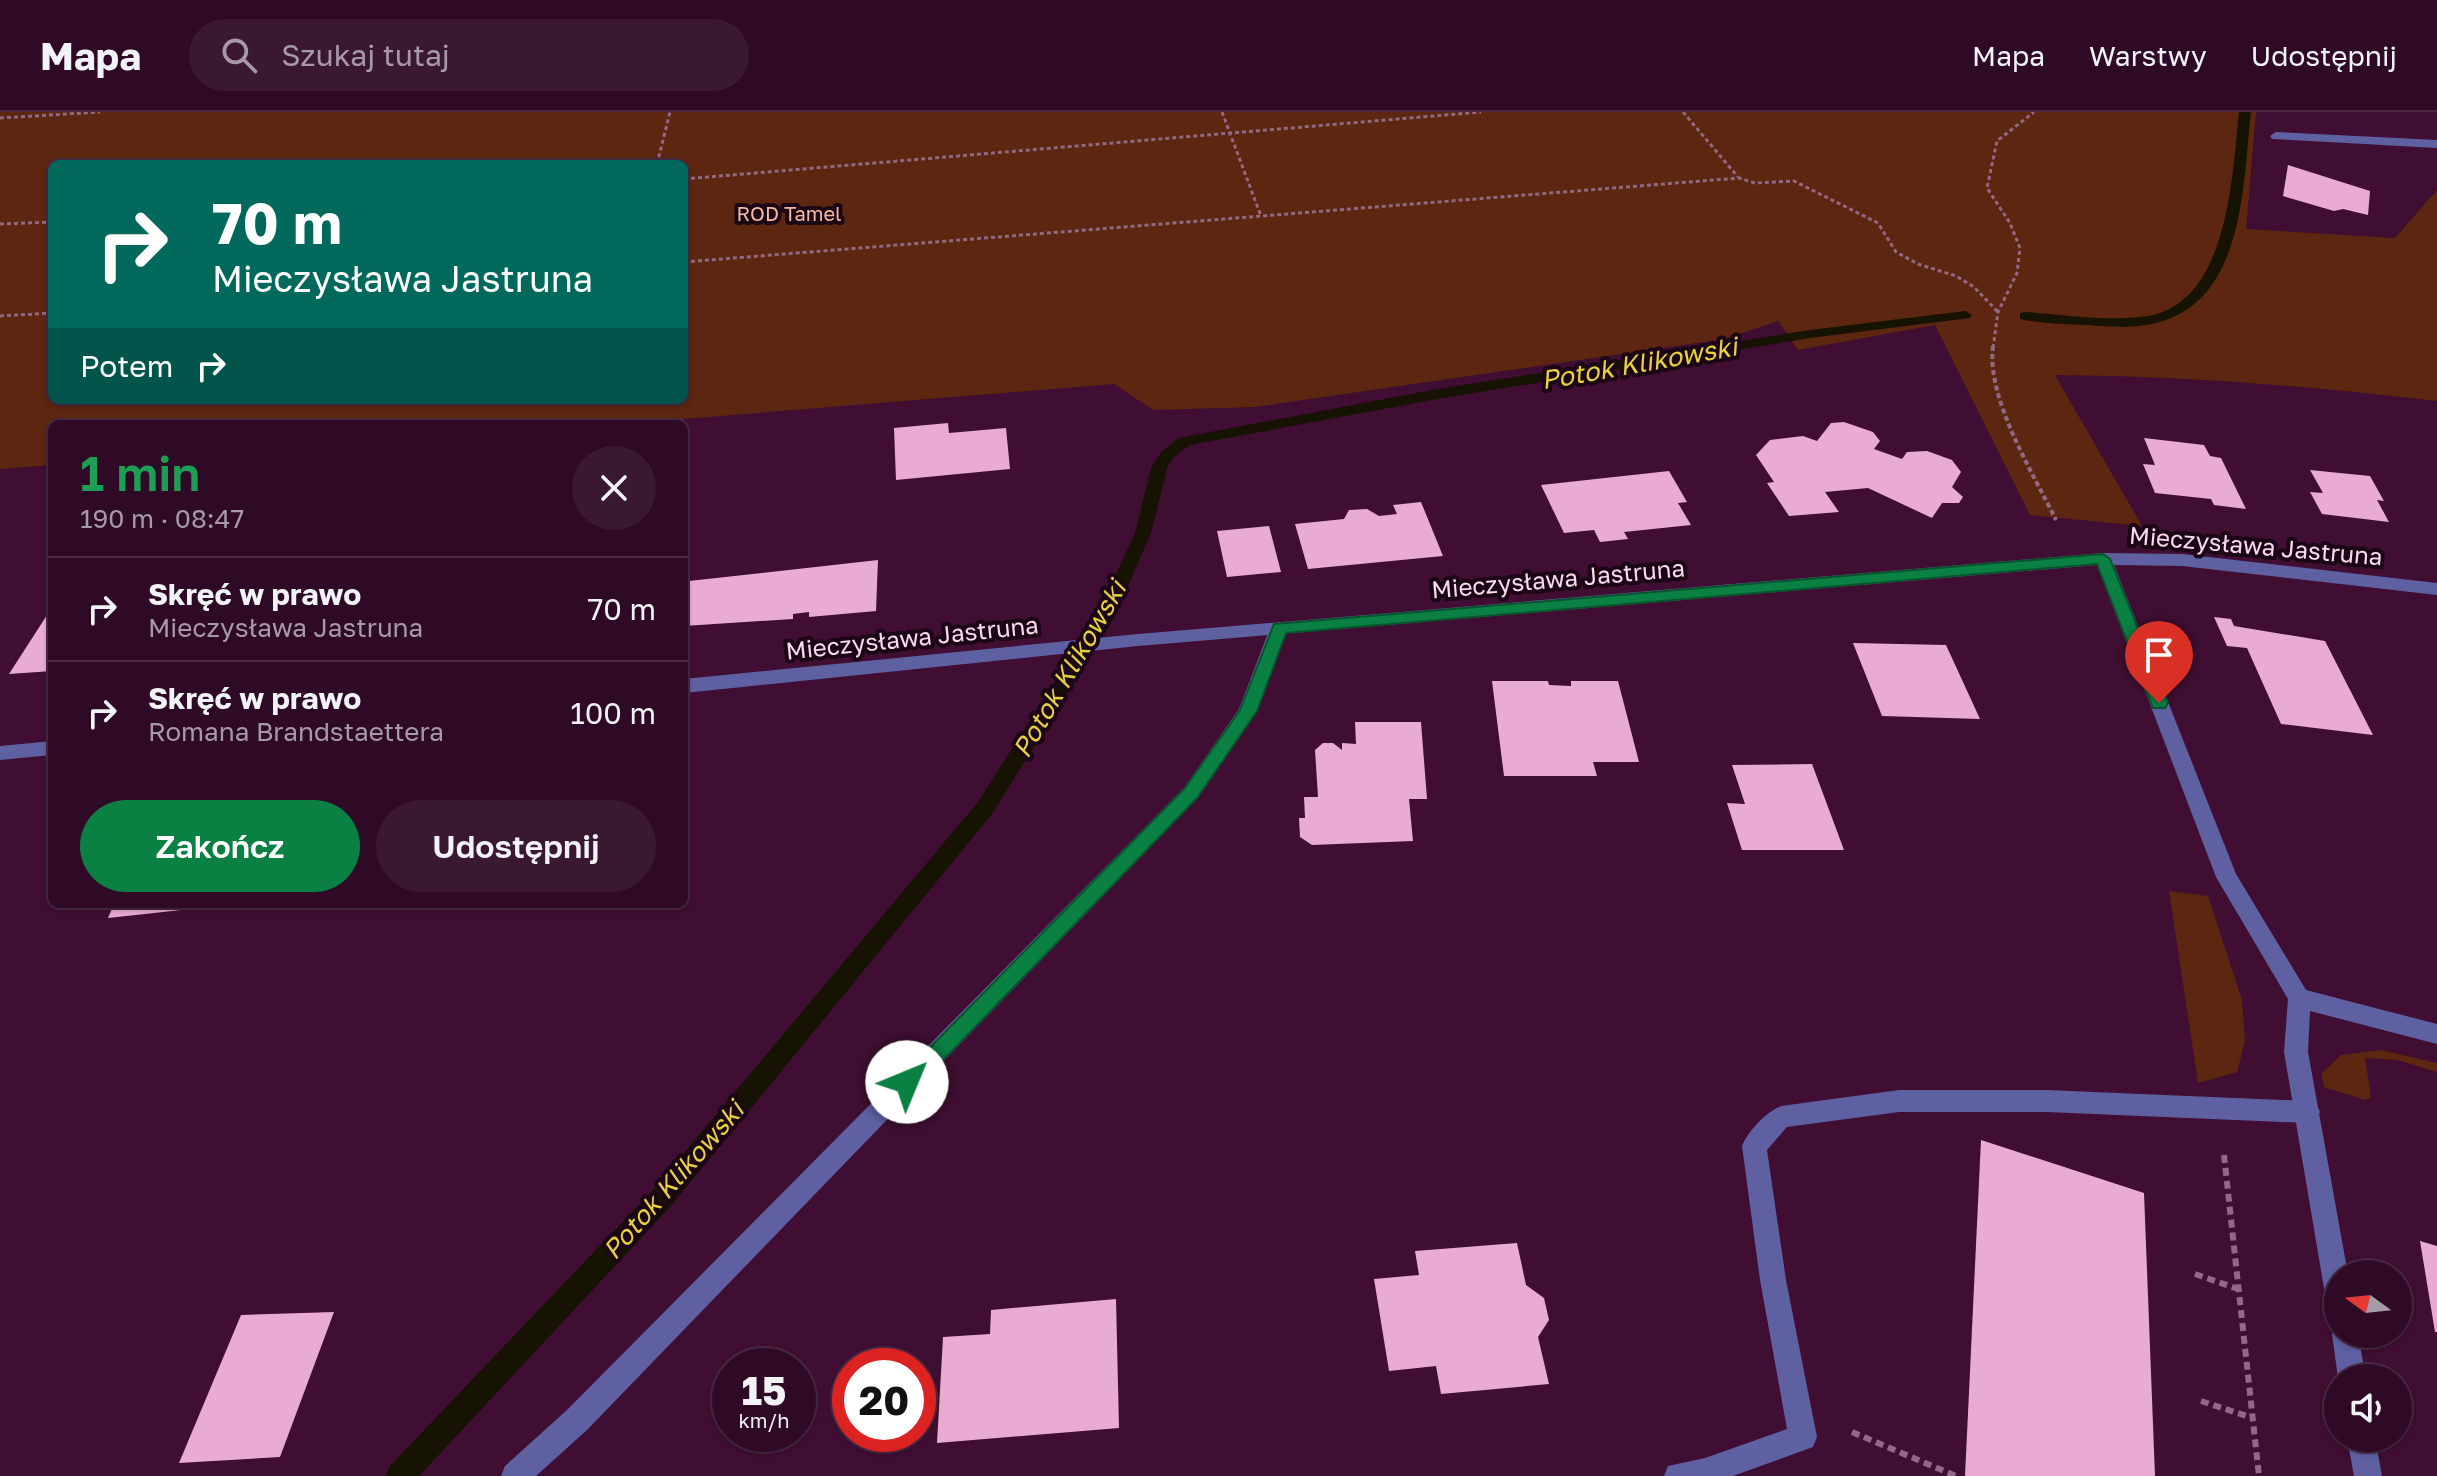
<!DOCTYPE html>
<html lang="pl">
<head>
<meta charset="utf-8">
<style>
  body { margin:0; font-family:"Golos Text",sans-serif; background:#3b1832; color:#f1f3f6; height:100vh; display:flex; flex-direction:column; font-size:30px; white-space:nowrap }
  * { box-sizing:border-box; margin:0 }
  p { font-size:26px; color:#a79aa7 }
  .icon { flex:none; width:44px; height:44px; fill:none; stroke:currentColor; stroke-width:2; stroke-linecap:round; stroke-linejoin:round }
  .map { position:relative; flex:1; overflow:hidden }
  .sheet { position:absolute; left:48px; top:308px; width:640px; height:488px; display:flex; flex-direction:column; background:#2f0a26; border-radius:12px; box-shadow:0 2px 6px #0004,0 0 0 2px #4a2b43 }
  .sheet>* { flex:none }
  .guide { position:absolute; left:48px; top:48px; width:640px; height:244px; border-radius:12px; box-shadow:0 2px 6px #0004,0 0 0 2px #4a2b43; background:#00695c; color:#fff; overflow:hidden }
  .needle { width:52px; rotate:285deg }
  .buttons { position:absolute; left:2324px; top:1148px; display:grid; gap:16px }
  .buttons a { display:grid; place-items:center; width:88px; height:88px; border-radius:50%; background:#2f0a26; box-shadow:0 2px 6px #0004,0 0 0 2px #4a2b43; font-size:40px }
  .speed { position:absolute; left:712px; top:1236px; display:flex; gap:16px; font-size:40px; font-weight:700; text-align:center }
  .speed>* { display:grid; place-content:center; width:104px; height:104px; border-radius:50%; background:#2f0a26; box-shadow:0 2px 6px #0004,0 0 0 2px #4a2b43; line-height:1 }
  .speed small { font-size:20px; font-weight:400 }
  .speed .limit { border:12px solid #d22; background:#fff; color:#111 }
  .pin { position:absolute; display:grid; place-items:center; width:68px; height:68px; color:#fff; margin:-82px -34px; border-radius:50% 50% 50% 0; rotate:-45deg; box-shadow:0 0 8px #0007 }
  .pin .icon { rotate:45deg }
  .me { position:absolute; width:88px; margin:-44px; rotate:45deg; stroke-linejoin:round; filter:drop-shadow(0 0 6px #0008) }
  .turn { display:flex; align-items:center; gap:28px; height:168px; padding:0 32px; font-size:36px }
  .turn .icon { width:104px; height:104px; stroke-width:2.5 }
  .turn b { display:block; font-size:56px; line-height:68px }
  .then { display:flex; align-items:center; height:76px; padding:0 32px; background:#0003; gap:16px; font-size:30px }
  .round { display:grid; place-items:center; flex:none; width:84px; height:84px; border-radius:42px; background:#3b1832 }
  .headline { display:flex; align-items:center; justify-content:space-between; height:136px; padding:0 32px }
  h1 { font-size:48px; font-weight:600; line-height:60px; color:#1e9e55 }
  .cta { display:flex; gap:16px; margin-top:auto; padding:16px 32px }
  .cta a { flex:1; height:92px; border-radius:48px; background:#0b8043; color:#fff; font-size:32px; font-weight:600; line-height:92px; text-align:center }
  .cta a+a { background:#3b1832; color:#f1f3f6 }
  ul { padding:0; list-style:none }
  li { display:flex; align-items:center; gap:24px; height:104px; padding:0 32px; border-top:2px solid #4a2b43 }
  li div { flex:1 }
  li b { display:block; font-size:30px }
  li em { font-style:normal }
  header { display:flex; align-items:center; gap:48px; box-sizing:border-box; height:112px; padding:0 40px; background:#2f0a26; border-bottom:2px solid #4a2b43 }
  header strong { font-size:38px }
  nav { display:flex; gap:44px; margin-inline-start:auto; font-size:28px }
  .search { width:560px; height:72px; background:#3b1832; display:flex; align-items:center; gap:20px; box-sizing:border-box; padding:0 28px; border-radius:44px; color:#a79aa7; font-size:30px }
  .map>svg:first-child { display:block }
</style>
</head>
<body>
<header>
<strong>Mapa</strong>
<div class="search"><svg class="icon" aria-label="search" viewBox="0 0 24 24"><circle cx="10" cy="10" r="6"/><path d="M15 15l6 6"/></svg>Szukaj tutaj</div>
<nav><a>Mapa</a><a>Warstwy</a><a>Udostępnij</a></nav>
</header>
<div class="map">
<svg width="2437" height="1364" viewBox="0 0 2437 1364">
  <rect width="100%" height="100%" fill="#3f0e32"/>
  <path fill="#5c2610" fill-rule="evenodd" d="M0,0H2256L2246,117L2395,126L2437,78V289C2311,274 2182,264 2055,263L2142,414L2030,403L1935,213L1798,238L1778,209L1724,227L1255,295L1153,298L1114,272L622,312H52V353L0,357ZM52,52H684V288H52Z
    M2169,779L2208,784L2242,888L2245,929L2237,960L2198,971Z
    M2381,938L2437,951V960L2397,948L2365,946L2371,985L2365,988L2324,975L2321,962L2341,943Z"/>
  <g fill="none" stroke-linecap="round" stroke-linejoin="round">
    <path fill="#161302" fill-rule="evenodd" d="M2239,0H2251C2243,69 2245,180 2166,208C2141,217 2112,215 2087,213C2065,212 2041,212 2020,207V201L2025,200C2065,203 2107,210 2148,204C2229,190 2232,63 2239,0Z
      M1965,199L1972,203L1970,206L1810,226L1432,288L1190,333L1173,346L1167,356L1151,421L1114,506L992,702L670,1095L419,1364H386L390,1354L652,1079L978,690L1096,505L1135,421L1151,356L1161,340L1179,326L1432,278L1810,218Z"/>
  </g>
  <path fill="#eaabd3" d="M2288,53L2370,79L2368,103L2343,97L2334,99L2283,84Z
    M1844,310L1873,320L1880,329L1874,337L1902,347L1907,340L1927,339L1952,348L1961,360L1952,375L1963,385L1959,391H1942L1932,406L1868,376L1825,380L1839,400L1789,404L1767,371L1774,370L1756,343L1770,328L1803,324L1817,329L1831,311Z
    M948,311L949,321L1006,316L1010,357L896,368L894,316Z
    M2144,326L2204,333L2210,344L2221,346L2246,397L2214,393L2211,387L2155,381L2143,352L2155,353Z
    M2310,358L2370,364L2384,389L2377,388L2389,410L2322,402L2310,380L2323,381Z
    M1669,359L1687,390L1678,391L1691,413L1624,420L1628,427L1600,430L1594,418L1564,421L1541,373Z
    M1421,390L1443,444L1308,457L1295,412L1344,407L1349,398L1367,397L1379,404L1397,402L1393,393Z
    M1269,414L1281,460L1227,465L1217,419Z
    M878,448L876,499L809,505V500L793,502V507L684,514L689,469Z
    M52,502V559L9,562L47,503Z
    M2214,505L2231,507L2234,514L2325,529L2373,623L2281,612L2247,536L2227,534Z
    M1853,531L1946,533L1980,607L1882,604Z
    M1492,569H1548L1549,573L1571,574V569H1618L1639,650H1593L1597,664H1504Z
    M1355,610H1421L1427,687H1409L1413,729L1312,733L1300,725L1299,706H1305L1304,685H1318L1315,638L1323,631H1333L1342,638V631L1356,632Z
    M1812,652L1844,738H1742L1727,691L1745,692L1732,653Z
    M114,792H210L209,795L108,806Z
    M1981,1028L2144,1081L2155,1364H1965Z
    M2420,1129L2437,1134V1220H2435Z
    M1517,1131L1526,1173L1544,1186L1549,1208L1538,1225L1549,1272L1441,1282L1436,1254L1389,1259L1374,1167L1419,1163L1415,1139Z
    M1116,1187L1119,1316L937,1331L943,1225L990,1222L991,1198Z
    M334,1200L280,1345L179,1351L241,1203Z"/>
  <g fill="none" stroke-linecap="round" stroke-linejoin="round">
    <path stroke="#926885" stroke-width="3" stroke-dasharray="4 3" stroke-linecap="butt" d="M1222,0L1261,104
      M1683,0L1738,65
      M0,6L100,0
      M657,52L670,0
      M684,67L1481,0
      M684,92L688,67
      M0,112L52,110
      M684,150L1739,66L1755,71L1794,69L1878,111L1896,140L1918,152L1956,164L1974,175L1998,200
      M0,204L52,201
      M1993,236L1998,200L2017,161L2020,136L2010,111L1987,76L1997,29L2034,0"/>
    <path stroke="#926885" stroke-width="4" stroke-dasharray="5 3" stroke-linecap="butt" d="M1993,234C1986,286 2033,361 2056,408"/>
    <path stroke="#926885" stroke-width="6" stroke-dasharray="8 5" stroke-linecap="butt" d="M2224,1043L2259,1364
      M2195,1162L2238,1177
      M2201,1289L2253,1306
      M1852,1320L1956,1364"/>
    <path fill="#5e60a2" fill-rule="evenodd" d="M1279,510L1288,516L1257,599L1198,686L587,1318L536,1364H501L505,1354L567,1298L1184,676L1239,597L1270,516Z
      M1899,978H2047L2308,989L2316,992L2320,1000L2316,1008L2308,1011L2047,1000H1899L1787,1015L1767,1038L1786,1168L1817,1325L1813,1335L1733,1364H1664L1668,1354L1705,1346L1787,1317L1760,1168L1742,1034C1748,1019 1766,1000 1781,994Z"/>
    <path fill="#5e60a2" fill-rule="evenodd" d="M2276,20L2437,28V36L2272,27L2270,24Z
      M2103,441L2182,442L2437,471V483L2182,454L2114,453L2236,762L2306,878L2437,912V932L2310,899L2308,940L2348,1162H2338V1195L2329,1191L2325,1182L2284,940L2288,887L2216,765L2097,453L1138,534L684,581V567L1138,522Z
      M52,629V643L0,648V634Z
      M2338,1212V1222H2358L2366,1266H2338L2332,1222Z
      M2347,1326H2375L2382,1364H2354Z"/>
  </g>
  <path fill="#0b8043" stroke="#07532c" stroke-width="2" d="M2103,442L2110,447L2168,591L2165,596H2153L2151,591L2097,452L1286,521L1257,599L1197,686L915,977L907,980L899,977L896,970L1185,676L1240,598L1274,512Z"/>
  <g text-anchor="middle" dominant-baseline="central" stroke-width="8" stroke-linejoin="round" paint-order="stroke">
    <g font-size="20" fill="#f7b8a1" stroke="#1a0614">
      <text x="789" y="101">ROD Tamel</text>
    </g>
    <g font-size="24" fill="#fbdaee" stroke="#1a0614">
      <text transform="translate(2256 433) rotate(5)">Mieczysława Jastruna</text>
      <text transform="translate(1558 466) rotate(-5)">Mieczysława Jastruna</text>
      <text transform="translate(912 525) rotate(-6)">Mieczysława Jastruna</text>
    </g>
    <g font-size="26" font-style="italic" fill="#e7d23e" stroke="#1a0614">
      <text transform="translate(1639 251) rotate(-10)">Potok Klikowski</text>
      <text transform="translate(1069 557) rotate(-60)">Potok Klikowski</text>
      <text transform="translate(673 1068) rotate(-49)">Potok Klikowski</text>
    </g>
  </g>
</svg>
<div class="buttons">
<a><svg class="needle" viewBox="-14 -14 28 28"><path d="M0-13l5 13h-10z" fill="#e53935"/><path d="M0 13l5-13h-10z" fill="#a79aa7"/></svg></a>
<a><svg class="icon" aria-label="sound" viewBox="0 0 24 24"><path d="M4 9h4l5-4v14l-5-4H4zM17 9q2 3 0 6"/></svg></a>
</div>
<div class="speed"><div>15<small>km/h</small></div><div class="limit">20</div></div>
<div class="pin" style="left:2159px;top:591px;background:#d93025"><svg class="icon" aria-label="arrive" viewBox="0 0 24 24"><path d="M6 21V4h12l-3 4 3 4H6"/></svg></div>
<svg class="me" style="left:907px;top:970px" viewBox="-20 -20 40 40"><circle r="19" fill="#fff"/><path d="M0-13L10 11 0 6-10 11z" fill="#0b8043"/></svg>
<div class="guide">
<div class="turn"><svg class="icon" aria-label="right" viewBox="0 0 24 24"><path d="M7 20v-9h11M14 6l5 5-5 5"/></svg><div><b>70 m</b>Mieczysława Jastruna</div></div>
<div class="then">Potem<svg class="icon" aria-label="right" viewBox="0 0 24 24"><path d="M7 20v-9h11M14 6l5 5-5 5"/></svg></div>
</div>
<section class="sheet">
<div class="headline"><div><h1>1 min</h1><p>190 m · 08:47</p></div><a class="round"><svg class="icon" aria-label="close" viewBox="0 0 24 24"><path d="M6 6l12 12M18 6L6 18"/></svg></a></div>
<ul>
<li><svg class="icon" aria-label="right" viewBox="0 0 24 24"><path d="M7 20v-9h11M14 6l5 5-5 5"/></svg><div><b>Skręć w prawo</b><p>Mieczysława Jastruna</p></div><em>70 m</em></li>
<li><svg class="icon" aria-label="right" viewBox="0 0 24 24"><path d="M7 20v-9h11M14 6l5 5-5 5"/></svg><div><b>Skręć w prawo</b><p>Romana Brandstaettera</p></div><em>100 m</em></li>
</ul>
<div class="cta"><a>Zakończ</a><a>Udostępnij</a></div>
</section>
</div>
</body>
</html>
